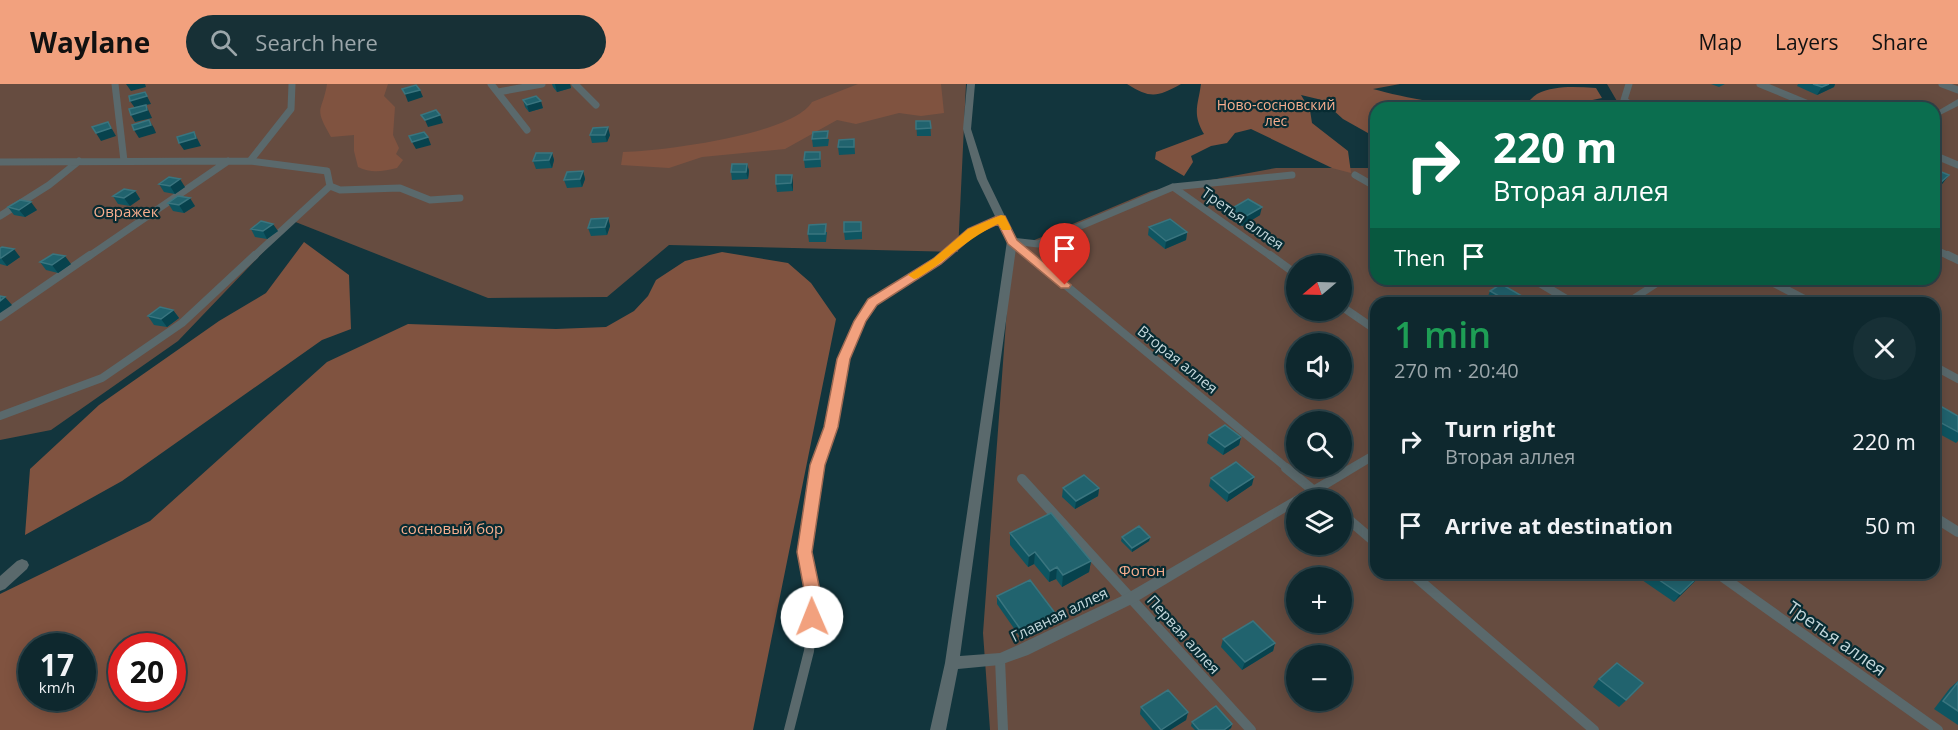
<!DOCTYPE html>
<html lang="en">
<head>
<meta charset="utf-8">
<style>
  body { margin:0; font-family:"Open Sans",sans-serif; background:#173036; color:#f1f3f6; height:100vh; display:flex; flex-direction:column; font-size:22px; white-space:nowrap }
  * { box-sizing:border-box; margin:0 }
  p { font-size:20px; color:#9ba6aa }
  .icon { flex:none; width:33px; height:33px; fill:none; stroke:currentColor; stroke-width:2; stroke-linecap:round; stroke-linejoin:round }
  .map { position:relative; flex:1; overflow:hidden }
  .side { position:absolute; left:1370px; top:213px; width:570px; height:282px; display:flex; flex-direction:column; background:#0e282e; border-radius:18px; box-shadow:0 3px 15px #0003,0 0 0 2px #2e444a }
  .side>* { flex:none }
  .top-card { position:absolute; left:1370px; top:18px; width:570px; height:183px; border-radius:18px; box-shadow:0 3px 15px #0003,0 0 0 2px #2e444a; background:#0b6e4f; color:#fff; overflow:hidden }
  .needle { width:39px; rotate:251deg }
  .buttons { position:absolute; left:1286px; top:171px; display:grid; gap:12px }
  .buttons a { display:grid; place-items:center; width:66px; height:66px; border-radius:50%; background:#0e282e; box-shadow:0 3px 15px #0003,0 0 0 2px #2e444a; font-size:30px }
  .speed { position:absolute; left:18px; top:549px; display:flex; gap:12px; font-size:30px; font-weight:700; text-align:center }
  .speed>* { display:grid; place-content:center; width:78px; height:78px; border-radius:50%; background:#0e282e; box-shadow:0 3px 15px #0003,0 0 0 2px #2e444a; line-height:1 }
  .speed small { font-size:15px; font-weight:400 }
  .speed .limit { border:9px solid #d22; background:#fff; color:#111 }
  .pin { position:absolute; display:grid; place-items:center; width:51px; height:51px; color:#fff; margin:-62px -26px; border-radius:50% 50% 50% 0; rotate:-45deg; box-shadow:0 0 6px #0007 }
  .pin .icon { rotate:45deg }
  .me { position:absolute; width:66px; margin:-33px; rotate:359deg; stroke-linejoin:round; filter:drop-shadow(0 0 4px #0008) }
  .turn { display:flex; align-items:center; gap:21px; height:126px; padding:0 24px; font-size:27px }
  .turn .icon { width:78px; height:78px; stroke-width:2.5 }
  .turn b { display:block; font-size:42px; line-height:51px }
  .then { display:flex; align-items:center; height:57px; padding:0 24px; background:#0003; gap:12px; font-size:22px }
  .round { display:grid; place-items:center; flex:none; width:63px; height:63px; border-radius:32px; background:#173036 }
  .summary { display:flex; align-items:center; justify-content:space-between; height:102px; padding:0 24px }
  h1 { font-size:36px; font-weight:600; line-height:45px; color:#1e9e55 }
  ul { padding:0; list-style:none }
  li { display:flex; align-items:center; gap:18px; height:84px; padding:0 24px }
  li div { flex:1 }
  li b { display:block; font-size:22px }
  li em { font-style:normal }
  header { display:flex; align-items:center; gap:36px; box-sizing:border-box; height:84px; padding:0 30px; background:#f2a17e; color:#111 }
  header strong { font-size:28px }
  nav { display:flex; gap:33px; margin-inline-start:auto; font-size:21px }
  .search { width:420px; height:54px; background:#173036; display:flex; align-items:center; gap:15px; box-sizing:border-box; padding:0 21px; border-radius:33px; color:#9ba6aa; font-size:22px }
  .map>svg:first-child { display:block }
</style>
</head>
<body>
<header>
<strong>Waylane</strong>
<div class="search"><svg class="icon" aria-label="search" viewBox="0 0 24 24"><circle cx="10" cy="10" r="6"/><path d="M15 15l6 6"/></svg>Search here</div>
<nav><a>Map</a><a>Layers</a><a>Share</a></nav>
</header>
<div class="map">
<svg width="1958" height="646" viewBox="0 0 1958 646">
  <rect width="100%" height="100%" fill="#12353d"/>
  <path fill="#664c40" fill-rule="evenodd" d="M0,0H966L958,168L669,161L607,213L488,214L293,137L178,257L51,346L0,356Z
    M1607,0H1958V646H990L983,549L1012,157L1025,160L1151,107L1276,84H1375L1376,195H1934V24H1621ZM1296,182H1341V226H1296ZM1376,219H1934V489H1376ZM1296,260H1341V304H1296ZM1296,338H1341V382H1296ZM1296,416H1341V460H1296ZM1296,494H1341V538H1296ZM1296,572H1341V616H1296Z"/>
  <path fill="#805340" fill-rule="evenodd" d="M327,0H388L384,12L395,23L393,51L399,64L396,70L403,76L397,84C383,87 372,90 358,83L354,67V51L331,53C313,22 322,30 327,0Z
    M858,0H941L944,29L921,32L899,29L856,40L837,36L785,65L702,73L669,84L621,81L623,68C661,67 792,51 812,18Z
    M1127,0H1181C1157,13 1151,15 1127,0Z
    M1201,0H1400L1373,5C1409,15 1482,29 1519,23C1526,22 1531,14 1537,10C1555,1 1576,3 1596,4L1602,14L1554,24H1376L1375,53L1343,35L1322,16L1301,11L1310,26L1312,39L1348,67L1351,89L1332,84L1251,45L1235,49L1227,59L1211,62L1191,72L1193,78L1184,92L1155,75L1156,68L1204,50C1192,29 1198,22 1201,0Z
    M304,158L349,191L351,245L322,256L122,397L25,451L30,385L99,321L219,237L266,209Z
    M722,168L788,179L811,199L836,235L753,646H0V510L150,437L327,278L408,240L556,245L606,243L634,227L648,212L656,196L685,177ZM32,562H82V614H32ZM172,562V614H122V562Z"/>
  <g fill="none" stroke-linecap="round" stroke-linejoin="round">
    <path stroke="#5a696c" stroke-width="7" d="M115,0L124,77
      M491,0L527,46
      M575,0L596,21
      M1629,0L1624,16L1635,24
      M1760,0L1818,24
      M1942,0L1958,6
      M498,8L542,0
      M1934,71L1958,81
      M250,77L291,25L292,0
      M0,78L250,77L327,87L330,102L340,106L400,104L430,116L460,114
      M1355,91L1376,103
      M1173,103L1272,173
      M0,132L49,101L79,77
      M1012,157L1031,173
      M1012,157L1038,160L1173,103L1292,91
      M1934,165L1951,173
      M88,173L228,77
      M253,173L330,102
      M943,173L972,148L1001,135"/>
    <path stroke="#5a696c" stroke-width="8" d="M1029,171L1288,385
      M1270,171L1296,190
      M1948,171L1958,176
      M1533,195L1573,219
      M1766,195L1812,219
      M1341,222L1376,246
      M0,233L90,171
      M1934,282L1958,295
      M0,332L102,294L182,239L255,171
      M817,385L830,343L844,275L860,238L873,218L945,171"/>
    <path stroke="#5a696c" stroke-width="10" d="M1286,384L1325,416
      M1022,395L1251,646
      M1341,429L1376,459
      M1934,433L1958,448
      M1411,489L1594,646
      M1717,489L1938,646
      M1000,575L1003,646
      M789,646L809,567L814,516L804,468L818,384"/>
    <path fill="#5a696c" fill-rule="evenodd" d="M967,0H975L971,45L987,95L1017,157L960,572L1000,569L1018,561L1126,510L1376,365V375L1308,416H1296V422L1136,518L1028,571L1000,581L958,585L946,646H930L945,579L1007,157L977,95L963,45Z
      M1958,15V22L1934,34V29Z
      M1657,195H1670L1633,219H1620Z
      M22,475L27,477L29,481L27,485L5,505L0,507V492L17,477Z"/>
  </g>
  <path fill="#0e5561" d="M552,0H570L571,4L557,8L553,3Z
    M1711,0H1725L1719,3Z
    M1798,0H1835L1834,3L1817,11L1797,2Z
    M523,16L543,24L529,28L525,23Z
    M916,37H930L931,52H917Z
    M590,51H610L607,58L592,59Z
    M812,55H829L828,62L813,63Z
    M854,55L855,70L839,71L838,63Z
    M820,68L821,83L805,84L804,76Z
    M552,69L554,76L552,84L536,85L533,77Z
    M747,80L749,87L748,95L732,96L731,88Z
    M1934,85L1943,99L1934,107Z
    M583,87L585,95L582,103L567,104L564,96Z
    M793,99V107L777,108L776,100Z
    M159,100L185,103L175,110L164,108Z
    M135,107L140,115L130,122L118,120L113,112Z
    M168,119L195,122L184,129L173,127Z
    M8,123L37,126L25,133L14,131Z
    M1229,126L1260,131L1242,142L1228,134Z
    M608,134L610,142L607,151L591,152L588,144Z
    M1149,143L1187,148L1186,156L1165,165L1148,151Z
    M251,145L278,147L267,155L255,153Z
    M862,146V155L845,156L844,148Z
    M827,148L826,158H809L808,150Z
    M0,164L20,173L7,182L0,180Z
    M40,178L71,180L58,189L46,186Z
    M1490,207L1527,215L1525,219H1493L1487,215Z
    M173,226L179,234L167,243L154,241L148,232Z
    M1934,331L1958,332V357L1956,359L1934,347Z
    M1209,351L1241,353L1239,361L1223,371L1207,359Z
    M1211,394L1252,401L1227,418L1209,402Z
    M1063,404H1099L1098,412L1075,425L1062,413Z
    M1010,449L1091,477L1089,488L1062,503L1056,495L1049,498L1034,480L1028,483L1010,461Z
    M1122,453H1150L1149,457L1132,468L1121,457Z
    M1648,489H1703L1674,518L1642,496Z
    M997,512L1054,537L1020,553L997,520Z
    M1223,555L1275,559L1273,567L1242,586L1221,563Z
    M1599,595L1643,599L1637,606L1619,623L1593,603Z
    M1958,597V641L1934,625L1950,604Z
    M1141,623L1188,628L1186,636L1170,646H1153L1140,630Z
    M1192,638L1232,640L1231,644L1228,646H1195L1191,642Z"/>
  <path fill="#07424d" d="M126,0H145L146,3L131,7Z
    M555,0H570L571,4L557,8Z
    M1829,0H1835L1834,3L1817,11L1822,3Z
    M420,6L423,13L408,18L405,10Z
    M145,8L151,20L146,21L152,34L135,38L131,31L135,24L130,17Z
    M541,17L543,24L529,28L527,21Z
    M440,31L443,39L428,43L425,36Z
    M149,36L154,44L156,49L139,54L134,46Z
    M108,38L116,52L101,57L96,49Z
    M608,43L610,51L607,58L605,51Z
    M194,48L201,62L184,66L179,59Z
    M428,53L431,61L416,65L412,58Z
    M552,69L554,76L552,84L549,76Z
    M747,80L749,87L748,95L746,88Z
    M583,87L585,95L582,103L580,95Z
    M792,91L793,99V107L791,99Z
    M1949,91L1943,99L1934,107L1940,99Z
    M180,95L185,103L175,110L170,102Z
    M135,107L140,115L130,122L124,114Z
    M190,114L195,122L184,129L179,121Z
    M31,118L37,126L25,133L19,126Z
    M1262,123L1260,131L1242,142L1243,134Z
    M608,134L610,142L607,151L605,143Z
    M273,140L278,147L267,155L263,147Z
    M1187,148L1186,156L1165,165L1166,157Z
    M14,165L20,173L7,182L1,174Z
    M65,172L71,180L58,189L52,181Z
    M5,213L12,221L0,229V217Z
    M173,226L179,234L167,243L161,235Z
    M1241,353L1239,361L1223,371L1225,363Z
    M1254,393L1252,401L1227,418L1229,409Z
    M1099,404L1098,412L1075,425L1076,417Z
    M1150,453L1149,457L1132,468V464Z
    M1035,468L1034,480L1028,483L1029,472Z
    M1091,477L1089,488L1062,503L1063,491Z
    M1057,483L1056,495L1049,498L1050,487Z
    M1702,489H1703L1674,518L1680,510Z
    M1055,529L1054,537L1020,553L1021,546Z
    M1275,559L1273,567L1242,586L1245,578Z
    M1188,628L1186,636L1170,646H1161Z
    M1232,640L1231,644L1228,646H1224Z"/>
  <path fill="#21636e" stroke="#3a757f" stroke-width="1.5" d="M1813,0H1829L1822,3Z
    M416,1L420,6L405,10L402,5Z
    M145,8L147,12L130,17L129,12Z
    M536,12L541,17L527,21L523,16Z
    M1856,20L1865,24H1848Z
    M146,21L147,26L131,31L129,25Z
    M1818,21L1828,24H1815Z
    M436,26L440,31L425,36L421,31Z
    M149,36L151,41L134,46L132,41Z
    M916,37H930L931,44L916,45Z
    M108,38L111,44L96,49L92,43Z
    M608,43L605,51H590L593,44Z
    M828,47L827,54L812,55L813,48Z
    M194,48L196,54L179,59L177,53Z
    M424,48L428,53L412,58L409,52Z
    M854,55V63H838L839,56Z
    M805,68H820V75L804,76Z
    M536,69H552L549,76L533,77Z
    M732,80H747L746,88H731Z
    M1934,85L1949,91L1940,99L1934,96Z
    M583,87L580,95L564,96L567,88Z
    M776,91H792L791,99L776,100Z
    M169,93L180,95L170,102L159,100Z
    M124,105L135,107L124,114L113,112Z
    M178,112L190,114L179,121L168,119Z
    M1248,115L1262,123L1243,134L1229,126Z
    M20,116L31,118L19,126L8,123Z
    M608,134L605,143L588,144L591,135Z
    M1170,135L1187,148L1166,157L1149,143Z
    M261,137L273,140L263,147L251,145Z
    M844,138H861V147L844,148Z
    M826,140L825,150H808L809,141Z
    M2,163L14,165L1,174H0V164Z
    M53,170L65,172L52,181L40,178Z
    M1501,200L1527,215L1521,219H1511L1490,207Z
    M0,212L5,213L0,217Z
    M160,223L173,226L161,235L148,232Z
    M1942,323L1958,332V348L1934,335V331Z
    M1225,341L1241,353L1225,363L1209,351Z
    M1236,378L1254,393L1229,409L1211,394Z
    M1084,391L1099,404L1076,417L1063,404Z
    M1051,429L1091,477L1063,491L1057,483L1050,487L1035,468L1029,472L1010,449Z
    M1139,442L1150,453L1132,464L1122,453Z
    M1649,489H1702L1680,510Z
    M1030,496L1055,529L1021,546L997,512Z
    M1253,537L1275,559L1245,578L1223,555Z
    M1617,579L1643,599L1626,616L1599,595Z
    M1958,598V627L1943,617Z
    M1168,606L1188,628L1161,646L1141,623Z
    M1216,622L1232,640L1224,646H1199L1192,638Z"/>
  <path fill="#f2a17e" stroke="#9d6952" stroke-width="1.5" d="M997,132H1005L1017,156L1071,201L1069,204H1061L1008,160L998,140L976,150L941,180L877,221L866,237L850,275L838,343L825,381L812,468L822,516L818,538H806L804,533L806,516L797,468L810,381L824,343L837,275L854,237L868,215L933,175L968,145Z"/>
  <path fill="#f59e0b" d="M1001,131L1005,132L1011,144L1010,146H1002L998,140C968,154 946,177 918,194L914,195L908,191L933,175L968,145Z"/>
  <g text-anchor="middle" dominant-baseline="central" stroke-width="4.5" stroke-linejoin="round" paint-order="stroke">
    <g font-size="14" fill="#f8ae8e" stroke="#072b32">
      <text x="1276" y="20">Ново-сосновский<tspan x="1276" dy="16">лес</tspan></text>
    </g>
    <g font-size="15" fill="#f8ae8e" stroke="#072b32">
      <text x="126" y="127">Овражек</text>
      <text x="452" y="444">сосновый бор</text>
      <text x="1142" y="486">Фотон</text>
    </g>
    <g font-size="15" fill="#c3d6da" stroke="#072b32">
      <text transform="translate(1243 134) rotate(35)">Третья аллея</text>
      <text transform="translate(1178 275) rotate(39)">Вторая аллея</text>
      <text transform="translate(1059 530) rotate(-26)">Главная аллея</text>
      <text transform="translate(1184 550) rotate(48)">Первая аллея</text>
    </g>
    <g font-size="18" fill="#c3d6da" stroke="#072b32">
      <text transform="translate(1837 554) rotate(35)">Третья аллея</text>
    </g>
  </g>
</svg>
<div class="buttons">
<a><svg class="needle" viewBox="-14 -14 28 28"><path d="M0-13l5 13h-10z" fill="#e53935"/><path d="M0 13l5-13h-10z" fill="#9ba6aa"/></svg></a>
<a><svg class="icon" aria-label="sound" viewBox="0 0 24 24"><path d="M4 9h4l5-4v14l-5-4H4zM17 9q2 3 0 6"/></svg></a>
<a><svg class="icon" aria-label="search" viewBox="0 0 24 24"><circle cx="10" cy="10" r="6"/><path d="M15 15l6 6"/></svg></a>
<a><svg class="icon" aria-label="layers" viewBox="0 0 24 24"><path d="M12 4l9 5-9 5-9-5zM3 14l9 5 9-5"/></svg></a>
<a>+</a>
<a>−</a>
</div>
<div class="speed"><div>17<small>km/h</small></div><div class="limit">20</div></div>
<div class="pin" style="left:1065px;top:201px;background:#d93025"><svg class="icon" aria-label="arrive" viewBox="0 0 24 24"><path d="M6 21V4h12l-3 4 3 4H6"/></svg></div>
<svg class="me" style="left:812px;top:533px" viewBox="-20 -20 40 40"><circle r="19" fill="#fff"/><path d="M0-13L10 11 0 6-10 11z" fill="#f2a17e"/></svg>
<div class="top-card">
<div class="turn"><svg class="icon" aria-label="right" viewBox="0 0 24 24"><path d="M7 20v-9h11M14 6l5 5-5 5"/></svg><div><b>220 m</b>Вторая аллея</div></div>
<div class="then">Then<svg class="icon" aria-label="arrive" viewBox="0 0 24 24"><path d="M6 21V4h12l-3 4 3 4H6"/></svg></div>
</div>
<section class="side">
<div class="summary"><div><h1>1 min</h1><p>270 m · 20:40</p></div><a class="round"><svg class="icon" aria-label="close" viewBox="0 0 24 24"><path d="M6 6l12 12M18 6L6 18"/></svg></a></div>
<ul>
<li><svg class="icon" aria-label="right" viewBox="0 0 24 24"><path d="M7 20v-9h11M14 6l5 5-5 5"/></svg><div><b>Turn right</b><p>Вторая аллея</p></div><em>220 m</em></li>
<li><svg class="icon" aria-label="arrive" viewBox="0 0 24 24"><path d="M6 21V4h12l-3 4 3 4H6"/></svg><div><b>Arrive at destination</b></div><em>50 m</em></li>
</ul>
</section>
</div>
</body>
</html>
